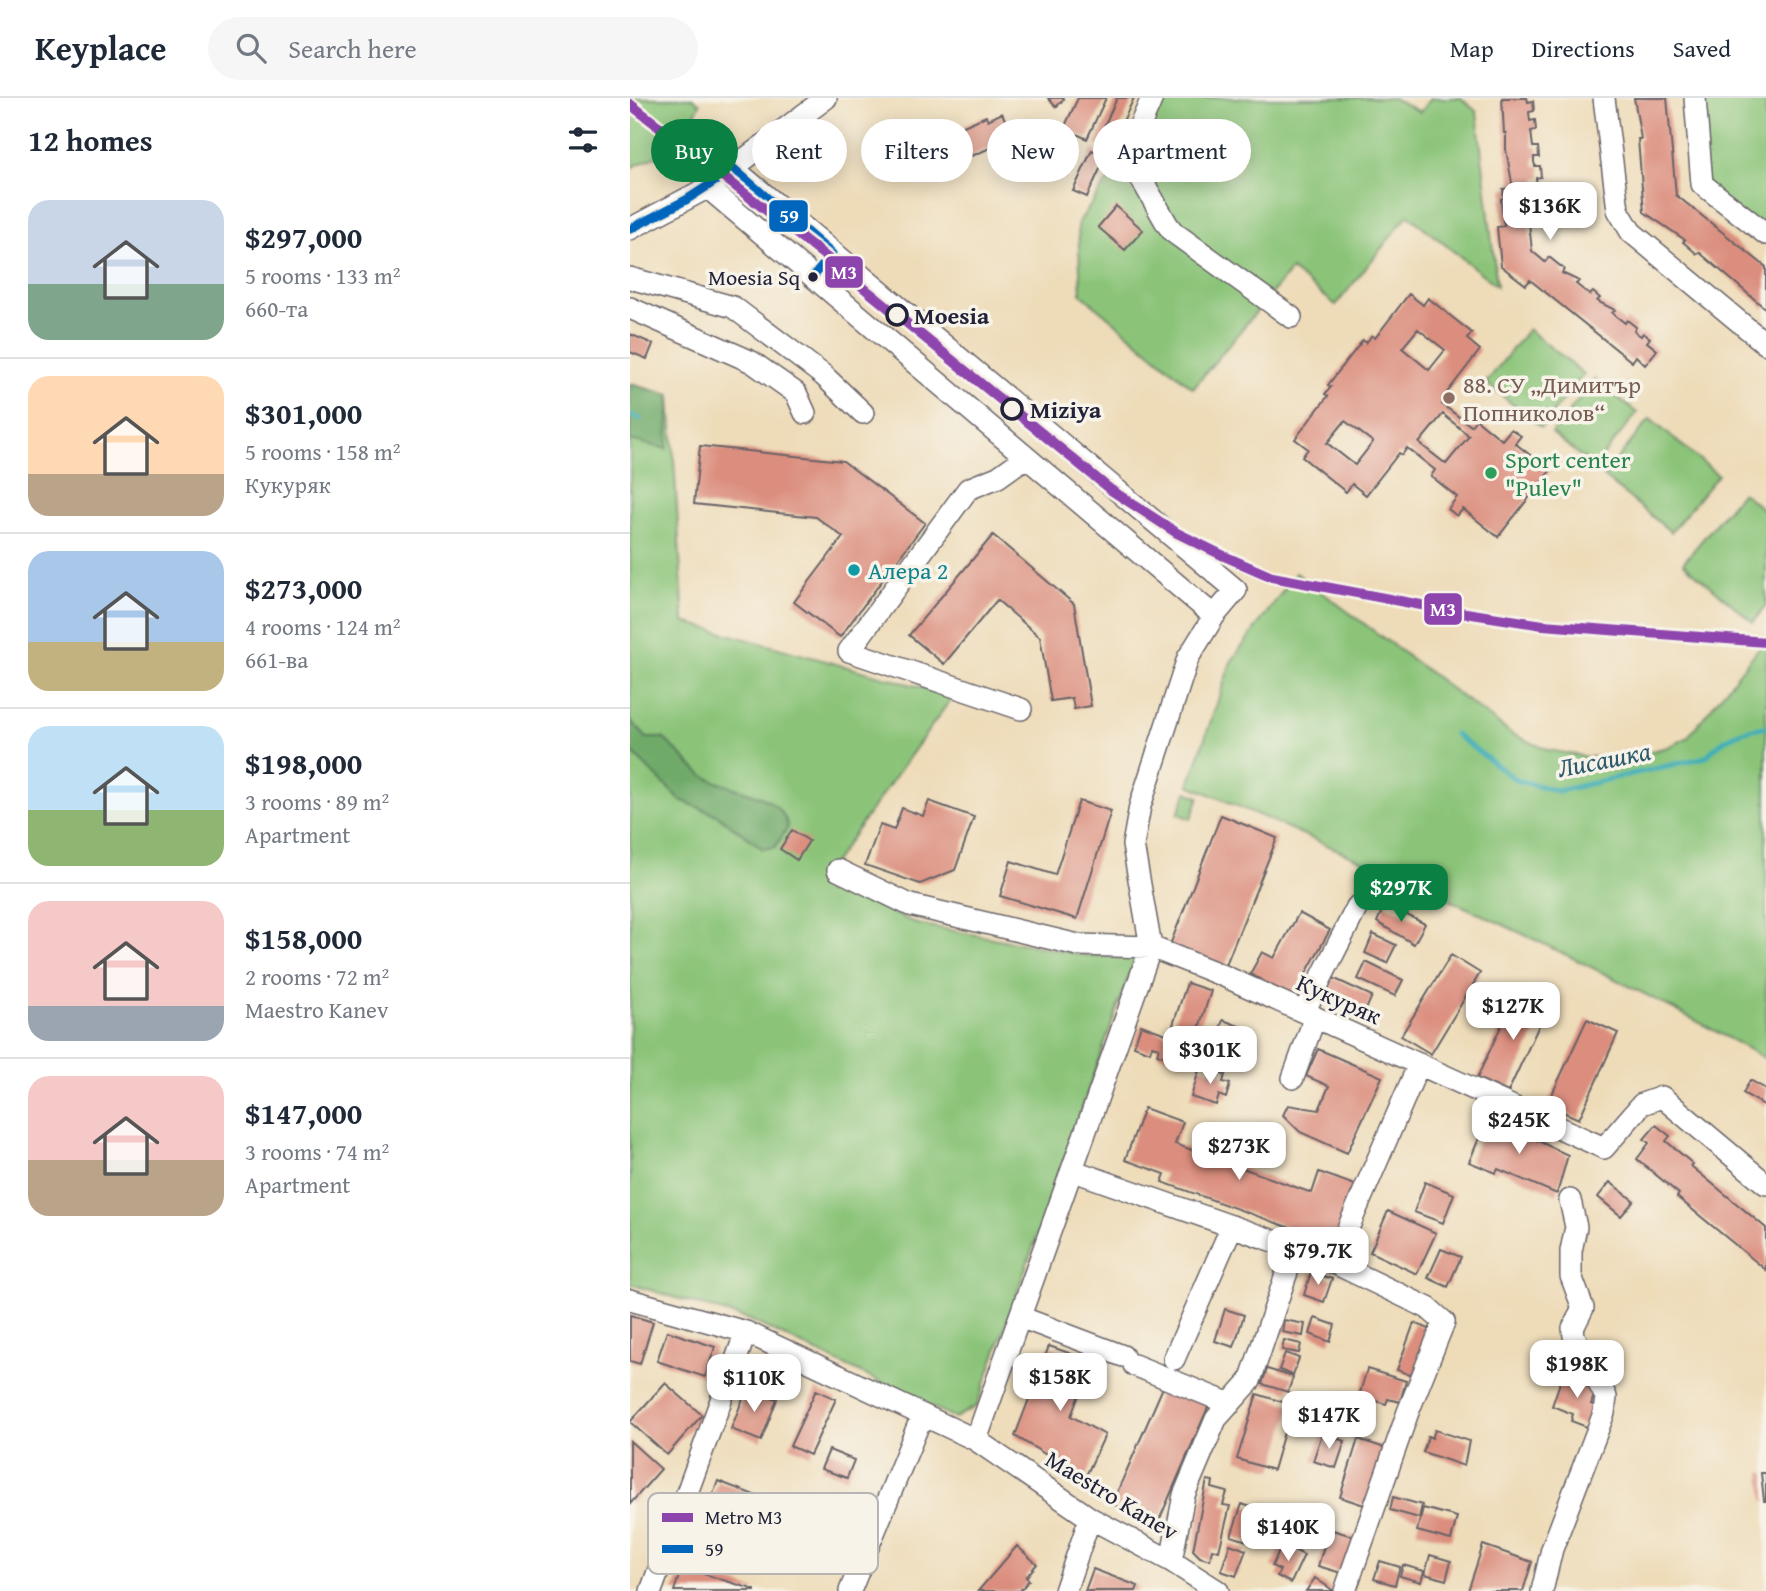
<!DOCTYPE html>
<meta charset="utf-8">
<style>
:root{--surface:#fff;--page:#f6f6f7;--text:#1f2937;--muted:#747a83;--line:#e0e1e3;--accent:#0b8043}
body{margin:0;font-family:"Gentium Book Plus",serif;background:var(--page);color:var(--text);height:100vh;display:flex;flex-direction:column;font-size:26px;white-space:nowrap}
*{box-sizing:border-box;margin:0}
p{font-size:23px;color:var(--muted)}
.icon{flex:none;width:38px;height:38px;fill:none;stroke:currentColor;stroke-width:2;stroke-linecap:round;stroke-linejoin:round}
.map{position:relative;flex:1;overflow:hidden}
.details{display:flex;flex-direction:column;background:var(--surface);width:630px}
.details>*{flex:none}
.top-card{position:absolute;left:21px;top:21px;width:665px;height:63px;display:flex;gap:14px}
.price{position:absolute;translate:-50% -60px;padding:0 16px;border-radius:14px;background:#fff;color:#222;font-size:23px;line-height:46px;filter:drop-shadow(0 2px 4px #0008)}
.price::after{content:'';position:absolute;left:50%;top:42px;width:21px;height:16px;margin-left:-10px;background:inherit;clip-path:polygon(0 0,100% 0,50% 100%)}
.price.selected{background:var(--accent);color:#fff}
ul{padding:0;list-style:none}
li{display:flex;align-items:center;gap:21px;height:175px;padding:0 28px}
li+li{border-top:2px solid var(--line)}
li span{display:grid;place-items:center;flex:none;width:196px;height:140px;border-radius:21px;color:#555}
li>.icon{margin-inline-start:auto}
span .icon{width:84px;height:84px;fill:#fffc;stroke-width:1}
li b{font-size:30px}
h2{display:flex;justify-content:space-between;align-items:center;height:84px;padding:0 28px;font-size:30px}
.chip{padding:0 24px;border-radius:32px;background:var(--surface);box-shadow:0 4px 18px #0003;font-size:24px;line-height:63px}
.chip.selected{background:var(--accent);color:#fff}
header{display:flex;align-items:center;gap:42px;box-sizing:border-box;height:98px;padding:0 35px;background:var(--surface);border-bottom:2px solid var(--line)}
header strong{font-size:33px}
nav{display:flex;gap:38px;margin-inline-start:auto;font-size:24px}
.search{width:490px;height:63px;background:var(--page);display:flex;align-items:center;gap:18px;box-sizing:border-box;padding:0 24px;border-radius:38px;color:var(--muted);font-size:26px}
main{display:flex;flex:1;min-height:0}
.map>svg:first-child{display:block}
.green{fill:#8bc479;stroke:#56735a;stroke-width:2}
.forest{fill:#70aa69;stroke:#496652;stroke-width:2}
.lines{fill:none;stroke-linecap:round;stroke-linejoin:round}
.stream{stroke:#3daeb7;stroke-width:5}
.building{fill:#db8e7e;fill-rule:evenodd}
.minor-casing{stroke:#696367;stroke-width:24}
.minor{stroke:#fff;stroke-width:21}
.bus-1-casing{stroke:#f7f3e8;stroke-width:14}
.bus-1{stroke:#0065bd;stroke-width:9}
.metro-1-casing{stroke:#f7f3e8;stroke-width:16}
.metro-1{stroke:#8e44ad;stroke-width:10}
.bus-dot{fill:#22223b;stroke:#f7f3e8;stroke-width:2.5}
.stop-dot{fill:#f7f3e8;stroke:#22223b;stroke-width:3.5}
.education-dot{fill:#8d6e63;stroke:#f7f3e8;stroke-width:2.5}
.leisure-dot{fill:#2e9e5b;stroke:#f7f3e8;stroke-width:2.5}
.culture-dot{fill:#0f9aa8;stroke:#f7f3e8;stroke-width:2.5}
.labels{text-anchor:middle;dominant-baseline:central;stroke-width:7;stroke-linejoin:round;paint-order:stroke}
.bus-label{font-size:22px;fill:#22223b;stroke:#f7f3e8;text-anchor:end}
.stop-label{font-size:24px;font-weight:bold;fill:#22223b;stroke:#f7f3e8;text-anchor:start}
.education-label{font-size:24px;fill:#785e54;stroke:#f7f3e8;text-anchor:start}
.leisure-label{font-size:24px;fill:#27864d;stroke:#f7f3e8;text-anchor:start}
.culture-label{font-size:24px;fill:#0d838f;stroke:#f7f3e8;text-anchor:start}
.street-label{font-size:24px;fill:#22223b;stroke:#f7f3e8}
.water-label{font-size:26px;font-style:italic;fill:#2d5a6d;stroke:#f7f3e8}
.key{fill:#f7f3e8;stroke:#b7b4b4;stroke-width:2}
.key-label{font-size:19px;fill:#22223b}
.line-badge{stroke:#f7f3e8;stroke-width:2.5}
.badge-label{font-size:19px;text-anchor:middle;font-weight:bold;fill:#fff}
</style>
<header>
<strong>Keyplace</strong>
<div class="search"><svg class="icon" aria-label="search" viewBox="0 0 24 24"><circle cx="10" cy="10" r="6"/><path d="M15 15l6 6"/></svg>Search here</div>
<nav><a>Map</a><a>Directions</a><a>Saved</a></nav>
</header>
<main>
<section class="details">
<h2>12 homes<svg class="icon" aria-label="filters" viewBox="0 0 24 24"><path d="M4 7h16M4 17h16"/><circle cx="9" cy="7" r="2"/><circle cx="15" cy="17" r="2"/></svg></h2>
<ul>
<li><span style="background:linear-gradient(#c9d6e8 60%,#7fa58c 0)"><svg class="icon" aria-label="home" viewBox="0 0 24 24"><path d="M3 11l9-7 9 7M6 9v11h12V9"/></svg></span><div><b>$297,000</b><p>5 rooms · 133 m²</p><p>660-та</p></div></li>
<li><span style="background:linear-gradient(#ffd9b3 70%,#b9a48a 0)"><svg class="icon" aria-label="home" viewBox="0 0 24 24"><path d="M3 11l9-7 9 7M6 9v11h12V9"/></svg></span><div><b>$301,000</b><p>5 rooms · 158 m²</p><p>Кукуряк</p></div></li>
<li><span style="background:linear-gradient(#a9c7e8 65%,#c2b280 0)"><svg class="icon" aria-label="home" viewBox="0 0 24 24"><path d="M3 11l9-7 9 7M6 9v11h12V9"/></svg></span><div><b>$273,000</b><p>4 rooms · 124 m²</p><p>661-ва</p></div></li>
<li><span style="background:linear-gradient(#bfe0f5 60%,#8fb573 0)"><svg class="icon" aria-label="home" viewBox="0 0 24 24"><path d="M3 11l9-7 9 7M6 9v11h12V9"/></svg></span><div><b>$198,000</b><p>3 rooms · 89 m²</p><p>Apartment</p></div></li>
<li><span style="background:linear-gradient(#f6c9c9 75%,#9aa5b1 0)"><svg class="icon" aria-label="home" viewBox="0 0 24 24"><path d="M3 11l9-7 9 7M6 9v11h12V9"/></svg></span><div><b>$158,000</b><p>2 rooms · 72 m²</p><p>Maestro Kanev</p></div></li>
<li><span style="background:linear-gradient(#f6c9c9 60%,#b9a48a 0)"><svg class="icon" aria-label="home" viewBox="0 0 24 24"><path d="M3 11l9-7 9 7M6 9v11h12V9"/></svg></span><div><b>$147,000</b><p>3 rooms · 74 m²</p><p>Apartment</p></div></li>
</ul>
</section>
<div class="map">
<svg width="1136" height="1493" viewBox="0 0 1136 1493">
<rect width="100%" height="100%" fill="#f7f3e8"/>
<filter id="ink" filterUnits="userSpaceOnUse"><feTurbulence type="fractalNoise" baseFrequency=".0143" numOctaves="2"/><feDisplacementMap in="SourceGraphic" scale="14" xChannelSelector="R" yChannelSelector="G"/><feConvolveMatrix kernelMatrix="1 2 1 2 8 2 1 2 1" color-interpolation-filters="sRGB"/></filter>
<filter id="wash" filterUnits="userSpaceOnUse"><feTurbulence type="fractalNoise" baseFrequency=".00686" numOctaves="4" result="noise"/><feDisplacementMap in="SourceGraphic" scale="28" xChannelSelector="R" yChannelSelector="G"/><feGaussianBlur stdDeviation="1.57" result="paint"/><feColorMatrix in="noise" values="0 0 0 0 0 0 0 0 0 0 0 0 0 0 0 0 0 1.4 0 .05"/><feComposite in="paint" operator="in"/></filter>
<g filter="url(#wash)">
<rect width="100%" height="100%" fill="#eedcb9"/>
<path class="green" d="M 0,0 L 63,0 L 70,6 L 49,48 L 0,70 Z
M 522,0 L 763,0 L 790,14 L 801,0 L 831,0 L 847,14 L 867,188 L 778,117 L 706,207 L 661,172 L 563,290 L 451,196 L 448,125 L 499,53 Z
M 1065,0 L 1136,0 L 1136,136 L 1072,86 Z
M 898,231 L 954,276 L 911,329 L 856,285 Z
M 965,281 L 1007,315 L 964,369 L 922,335 Z
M 0,286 L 40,297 L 54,524 L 323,598 L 191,782 L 287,826 L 454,857 L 505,860 L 347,1308 L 325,1320 L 120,1222 L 0,1186 Z
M 1020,321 L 1088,377 L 1041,434 L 973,378 Z
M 1112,394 L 1136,414 L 1136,508 L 1123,524 L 1053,465 Z
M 666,475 L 882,636 L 918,652 L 957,659 L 998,659 L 1038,649 L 1057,640 L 1136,541 L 1136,961 C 951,857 754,771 559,687 L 601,564 Z
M 557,694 L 569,699 L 561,721 L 548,716 Z"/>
<path class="forest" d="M 0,286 L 40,297 L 37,351 L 0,342 Z
M 0,622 L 17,640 L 33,640 C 47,651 59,668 73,677 C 100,695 149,691 158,729 L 145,749 L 133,751 L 87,717 L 50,702 L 0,652 Z"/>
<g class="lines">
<path class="stream" d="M 0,317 L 10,321
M 825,636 L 886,682 L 928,693 L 1076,659 C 1092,640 1111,631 1136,629"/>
</g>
<g id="blocks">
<path class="building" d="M 418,0 L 433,0 L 434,1 L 426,9 Z
M 448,0 L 476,0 L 457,41 L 434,30 Z
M 487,0 L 504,0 L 479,53 L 466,46 Z
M 872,0 L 897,0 L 898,4 L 903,3 L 904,13 L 899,14 L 900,23 L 905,22 L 906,32 L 901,33 L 903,49 L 908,49 L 909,59 L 904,59 L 904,64 L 905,68 L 910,68 L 911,79 L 906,80 L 907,87 L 901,88 L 905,125 L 899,125 L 902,153 L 915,164 L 919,159 L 934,171 L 932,175 L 949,183 L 946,186 L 960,197 L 963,194 L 970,200 L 967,203 L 985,212 L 982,215 L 995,225 L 997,222 L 1006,229 L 1004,233 L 1008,236 L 1011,238 L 1013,235 L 1020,240 L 1017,244 L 1027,252 L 1015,267 L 1006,258 L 1002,264 L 900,182 L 896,187 L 871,168 L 867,129 L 874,128 L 871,101 L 874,100 L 873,91 L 883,90 L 876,52 L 876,35 L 874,35 Z
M 1004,0 L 1037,0 L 1046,97 L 1136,169 L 1136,211 L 1069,154 L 1067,156 L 1053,144 L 1055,142 L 1014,114 L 1008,41 L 1011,41 Z
M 372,15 L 381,35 L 366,42 L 369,46 L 342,58 L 340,54 L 321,62 L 312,43 L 331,34 L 329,30 L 356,18 L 358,22 Z
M 462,52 L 476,58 L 457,99 L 443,93 Z
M 486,108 L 513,132 L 495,152 L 468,129 Z
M 779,196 L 793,207 L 798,200 L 842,235 L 837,241 L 850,252 L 816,296 L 818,298 L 812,306 L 841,328 L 846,321 L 872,342 L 881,331 L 891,338 L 885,345 L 920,373 L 868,439 L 833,411 L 827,418 L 818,411 L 827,399 L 801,378 L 805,372 L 777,350 L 772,357 L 769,355 L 736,397 L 722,386 L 716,394 L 672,359 L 678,351 L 665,341 L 698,298 L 695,296 L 701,289 L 698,287 L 733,242 L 736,245 L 742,237 L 745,240 ZM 788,231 L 815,252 L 799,272 L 772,250 ZM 813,316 L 839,338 L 816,366 L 789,345 ZM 715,323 L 743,344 L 725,367 L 697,345 Z
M 0,236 L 23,246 L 17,261 L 0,254 Z
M 70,348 L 213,363 L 295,425 L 210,539 L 164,504 L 213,439 L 186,419 L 64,406 Z
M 363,437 L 444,506 L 461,608 L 444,611 L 442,600 L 421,603 L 410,539 L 367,502 L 314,566 L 279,537 Z
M 299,703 L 344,719 L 325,772 L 290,786 L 235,767 L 250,727 L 264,732 L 272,710 L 293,718 Z
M 449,703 L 481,713 L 447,821 L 370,798 L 381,763 L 425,777 Z
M 591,717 L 647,740 L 595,869 L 540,847 Z
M 162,732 L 179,743 L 167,762 L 150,751 Z
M 755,806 L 795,826 L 784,846 L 747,824 Z
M 669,815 L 700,832 L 663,899 L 620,876 L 632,854 L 644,860 Z
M 743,836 L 766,847 L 757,865 L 735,855 Z
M 821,857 L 850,875 L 801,956 L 771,938 Z
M 736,864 L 773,882 L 765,898 L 728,881 Z
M 703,880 L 742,898 L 735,914 L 696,896 Z
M 557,885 L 581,893 L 567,936 L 543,927 Z
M 887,894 L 918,908 L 878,994 L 847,980 Z
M 957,921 L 988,935 L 949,1021 L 917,1007 Z
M 593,922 L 612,929 L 606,946 L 587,940 Z
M 511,927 L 559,944 L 552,965 L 527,956 L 529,950 L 522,948 L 520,954 L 504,948 Z
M 688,951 L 752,979 L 717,1055 L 670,1034 L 653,1017 L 658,1007 L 689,1012 L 699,988 L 676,978 Z
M 570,969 L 595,977 L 593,984 L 600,986 L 596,1000 L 589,997 L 586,1007 L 561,999 Z
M 1120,982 L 1136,991 L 1136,1008 L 1113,995 Z
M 514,1010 L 553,1024 L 545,1046 L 682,1095 L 689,1074 L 725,1087 L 705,1146 L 532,1084 L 535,1076 L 495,1062 Z
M 858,1019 L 938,1057 L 927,1096 L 868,1071 L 866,1075 L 839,1064 Z
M 1026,1027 L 1040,1038 L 1036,1043 L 1063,1066 L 1061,1068 L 1136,1130 L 1136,1172 L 1047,1099 L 1049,1096 L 1007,1061 L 1019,1045 L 1014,1041 Z
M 795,1084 L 824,1096 L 813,1125 L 784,1114 Z
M 980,1084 L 1004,1103 L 991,1118 L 968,1099 Z
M 758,1113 L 806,1135 L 787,1176 L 740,1154 Z
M 811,1151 L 831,1159 L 818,1189 L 798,1180 Z
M 681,1174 L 702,1181 L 694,1204 L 674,1197 Z
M 595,1211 L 614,1217 L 604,1249 L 585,1243 Z
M 0,1217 L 23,1224 L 10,1266 L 0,1263 Z
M 685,1220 L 705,1227 L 700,1244 L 680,1236 Z
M 654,1222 L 675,1226 L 673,1238 L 652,1234 Z
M 784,1225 L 802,1232 L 785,1279 L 767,1272 Z
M 37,1233 L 85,1249 L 75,1279 L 27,1263 Z
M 654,1242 L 671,1246 L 669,1255 L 652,1252 Z
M 419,1248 L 462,1263 L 441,1318 L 475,1337 L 455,1380 L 385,1338 Z
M 655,1255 L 669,1260 L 663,1277 L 649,1272 Z
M 637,1271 L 663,1279 L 658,1294 L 632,1286 Z
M 737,1271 L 776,1283 L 770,1304 L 758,1301 L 756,1306 L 729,1298 Z
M 934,1273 L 960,1282 L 958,1289 L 966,1292 L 961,1306 L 970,1309 L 962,1331 L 941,1323 L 943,1316 L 922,1308 Z
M 35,1285 L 72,1317 L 37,1357 L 0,1324 Z
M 534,1287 L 579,1307 L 528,1425 L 482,1406 Z
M 117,1290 L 147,1301 L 131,1343 L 101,1331 Z
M 186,1292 L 206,1301 L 180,1357 L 160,1348 Z
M 627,1296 L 662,1307 L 643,1372 L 607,1361 Z
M 805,1332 L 839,1343 L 834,1368 L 793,1354 L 798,1338 L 802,1340 Z
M 692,1336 L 715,1343 L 706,1370 L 683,1363 Z
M 728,1341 L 758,1351 L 740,1409 L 710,1399 Z
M 0,1343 L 31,1371 L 0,1406 Z
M 199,1352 L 224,1362 L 217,1380 L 191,1371 Z
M 1131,1375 L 1136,1375 L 1136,1403 L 1134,1403 Z
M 577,1382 L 583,1383 L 582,1390 L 597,1394 L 593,1407 L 600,1408 L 589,1453 L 582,1451 L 580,1462 L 570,1459 L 563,1452 Z
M 88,1383 L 127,1398 L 108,1447 L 69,1432 Z
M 763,1399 L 792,1407 L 789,1420 L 760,1412 Z
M 612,1406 L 635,1414 L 624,1445 L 601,1438 Z
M 793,1410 L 827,1419 L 821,1442 L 787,1433 Z
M 699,1431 L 729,1440 L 718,1477 L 688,1468 Z
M 600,1446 L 616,1452 L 606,1478 L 591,1473 Z
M 652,1446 L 674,1457 L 661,1485 L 647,1478 L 650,1472 L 642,1468 Z
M 853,1447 L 902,1464 L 893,1493 L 838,1493 Z
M 387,1448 L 407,1466 L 396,1479 L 399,1482 L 390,1493 L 348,1493 Z
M 800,1457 L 821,1463 L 816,1482 L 795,1476 Z
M 750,1463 L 770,1469 L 765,1487 L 744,1481 Z
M 773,1467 L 794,1473 L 791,1484 L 770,1478 Z
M 52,1469 L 125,1492 L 125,1493 L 44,1493 Z
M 463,1471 L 508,1488 L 506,1493 L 455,1493 Z
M 685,1480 L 704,1493 L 676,1493 Z"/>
</g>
</g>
<g filter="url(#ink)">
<use href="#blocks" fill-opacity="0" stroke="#696367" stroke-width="2"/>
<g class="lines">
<defs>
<path id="minor" d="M 522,0 L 499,53 L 501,63 L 537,126 L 543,134 L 661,219
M 974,0 L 988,112 L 1001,134 L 1136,246
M 1065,0 L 1072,86 L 1136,136
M 104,71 L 606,492 L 584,518 L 558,560 L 510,708 L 503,747 L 521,849 L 346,1342
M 77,89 L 584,518
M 0,131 L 75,91 L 196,0
M 0,180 L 103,209 L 193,277 L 233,315
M 0,210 L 122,264 L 166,295 L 175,315
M 391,611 L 219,553 L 338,391 L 368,379 L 396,359
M 208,772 L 280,807 L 448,847 L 521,849 L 594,878 L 974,1050 L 1012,1006 L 1032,999 L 1136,1086
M 674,914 L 727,809
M 663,980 L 685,919
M 444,1073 L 698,1162 L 798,1210 L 814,1224 L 778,1314 L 715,1493
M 698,1162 L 716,1135 L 789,966
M 0,1202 L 116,1234 L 346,1342 L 460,1420 L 541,1463 L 588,1493
M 390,1219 L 493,1258
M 544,1261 L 602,1128
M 504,1267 L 600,1306
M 541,1463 L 554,1397 L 586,1321 L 620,1283 L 659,1168 L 670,1153
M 21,1493 L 116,1234
M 220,1493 L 292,1318
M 435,1493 L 460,1420
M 912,1493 L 922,1451 L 974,1315 L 976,1299 L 944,1238 L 943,1230 L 953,1210 L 941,1178 L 941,1153 L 946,1129 L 940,1102"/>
</defs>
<use href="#minor" class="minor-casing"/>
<use href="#minor" class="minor"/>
<defs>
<path id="bus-1" d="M 0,131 L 56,102 L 104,71 L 202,156 L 183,179"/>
</defs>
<use href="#bus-1" class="bus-1-casing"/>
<use href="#bus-1" class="bus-1"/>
<defs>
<path id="metro-1" d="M 0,6 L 190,154 L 481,392 L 547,435 L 594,458 L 642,479 L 823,513 L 913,527 L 1136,544"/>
</defs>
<use href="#metro-1" class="metro-1-casing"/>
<use href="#metro-1" class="metro-1"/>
</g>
</g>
<circle class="bus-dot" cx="183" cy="179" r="6"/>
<g class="stop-dot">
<circle cx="267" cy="217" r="10"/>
<circle cx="382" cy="311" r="10"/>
</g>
<circle class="education-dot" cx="819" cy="300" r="7"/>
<circle class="leisure-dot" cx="861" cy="375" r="7"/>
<circle class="culture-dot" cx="224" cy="472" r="7"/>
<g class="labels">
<g class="bus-label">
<text x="170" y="179">Moesia Sq</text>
</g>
<g class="stop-label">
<text x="284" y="217">Moesia</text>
<text x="400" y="311">Miziya</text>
</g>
<g class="education-label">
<text x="833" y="286">88. СУ „Димитър<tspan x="833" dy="28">Попниколов“</tspan></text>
</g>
<g class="leisure-label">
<text x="875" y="361">Sport center<tspan x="875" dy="28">"Pulev"</tspan></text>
</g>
<g class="culture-label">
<text x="238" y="472">Алера 2</text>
</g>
<g class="street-label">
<text transform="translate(709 901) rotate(24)">Кукуряк</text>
<text transform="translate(482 1397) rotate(31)">Maestro Kanev</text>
</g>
<g class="water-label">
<text transform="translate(974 661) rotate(-11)">Лисашка</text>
</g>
</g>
<rect x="18" y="1395" width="230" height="81" rx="10" class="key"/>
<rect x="32" y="1415" width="31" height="9" fill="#8e44ad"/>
<rect x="32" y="1447" width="31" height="8" fill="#0065bd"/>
<g class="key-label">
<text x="75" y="1426">Metro M3</text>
<text x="75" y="1458">59</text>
</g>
<g class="line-badge">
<rect x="138" y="101" width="41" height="34" rx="7" fill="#0065bd"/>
<rect x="194" y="157" width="40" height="34" rx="7" fill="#8e44ad"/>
<rect x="793" y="494" width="40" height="34" rx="7" fill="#8e44ad"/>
</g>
<g class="badge-label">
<text x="159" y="125">59</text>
<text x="214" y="181">M3</text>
<text x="813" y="518">M3</text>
</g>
</svg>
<b class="price" style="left:920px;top:144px">$136K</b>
<b class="price selected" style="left:771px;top:826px">$297K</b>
<b class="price" style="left:883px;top:944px">$127K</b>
<b class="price" style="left:580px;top:988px">$301K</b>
<b class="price" style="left:889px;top:1058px">$245K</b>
<b class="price" style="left:609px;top:1084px">$273K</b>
<b class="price" style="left:688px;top:1189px">$79.7K</b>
<b class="price" style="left:947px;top:1302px">$198K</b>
<b class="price" style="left:430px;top:1315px">$158K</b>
<b class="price" style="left:124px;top:1316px">$110K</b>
<b class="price" style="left:699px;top:1353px">$147K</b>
<b class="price" style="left:658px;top:1465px">$140K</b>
<div class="top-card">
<a class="chip selected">Buy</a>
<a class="chip">Rent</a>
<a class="chip">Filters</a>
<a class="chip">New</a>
<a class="chip">Apartment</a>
</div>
</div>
</main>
